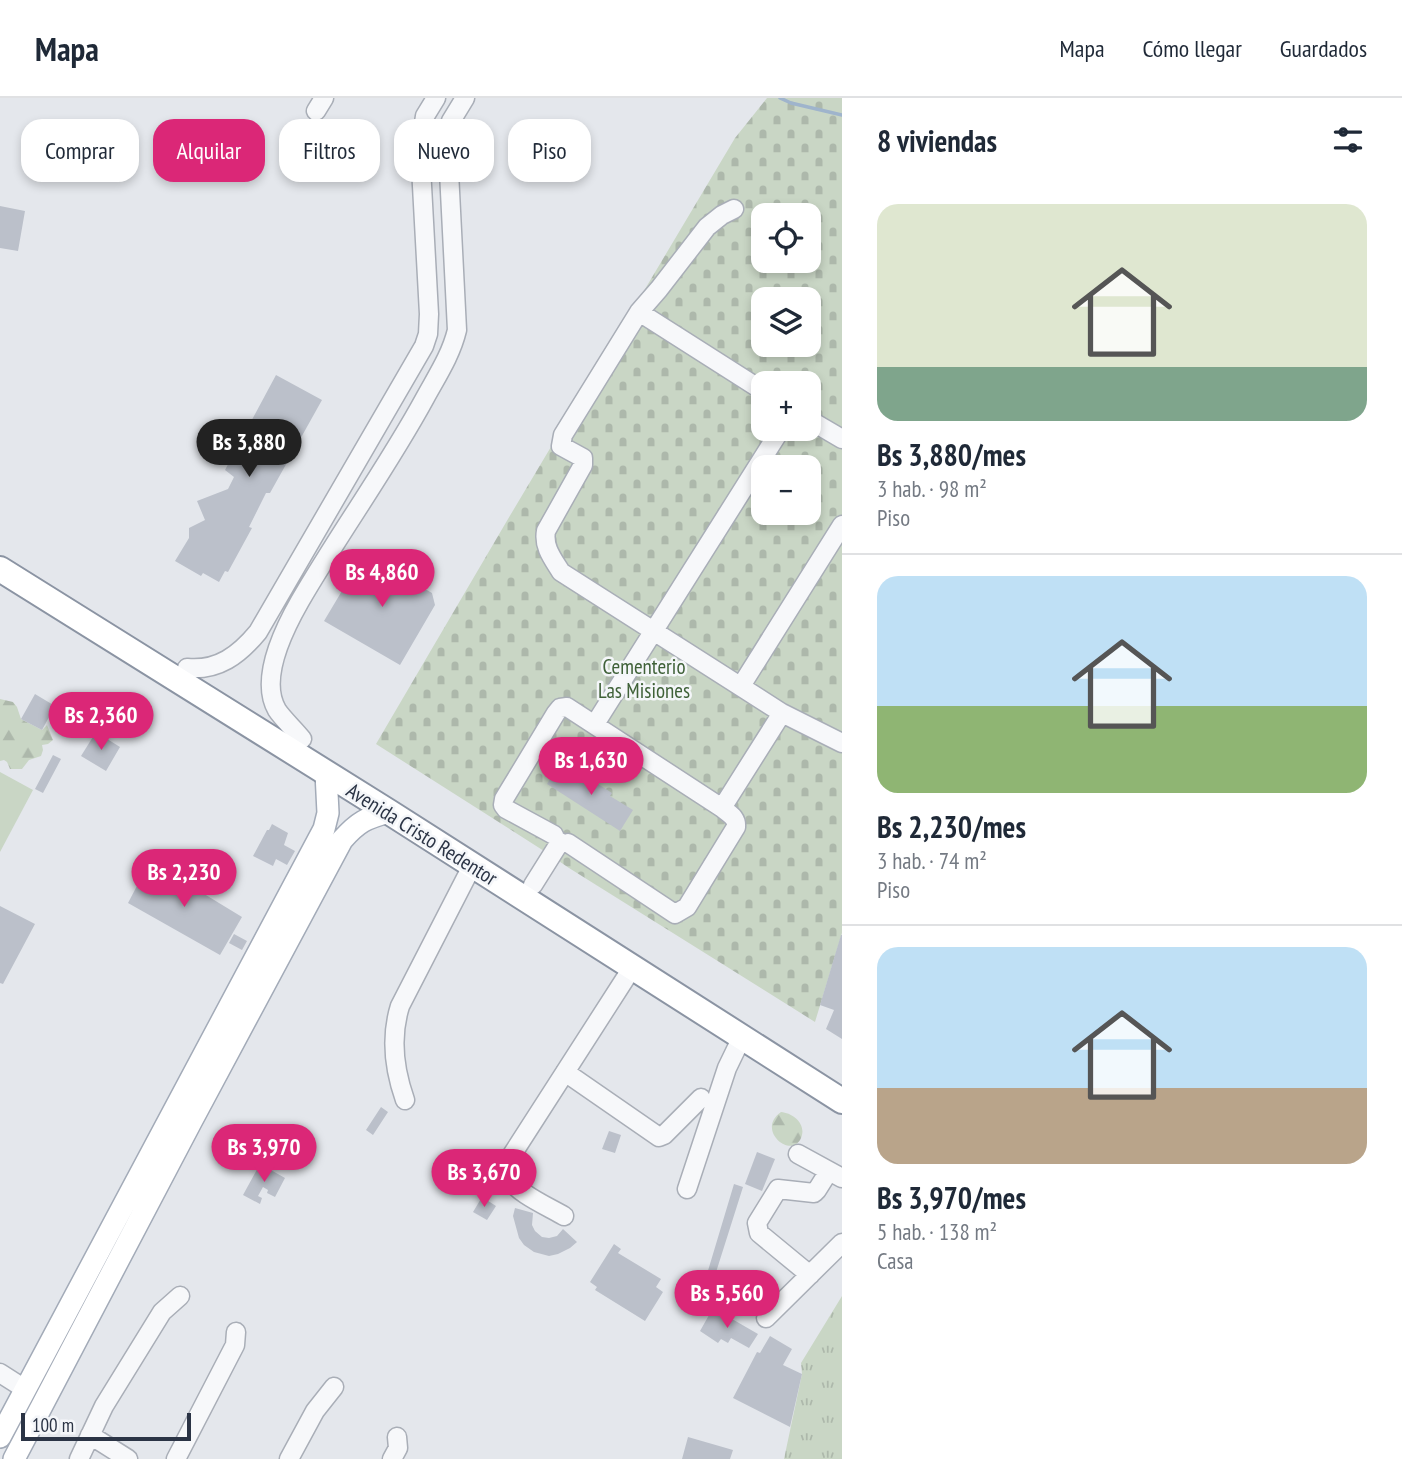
<!DOCTYPE html>
<html lang="es">
<meta charset="utf-8">
<style>
:root{--surface:#fff;--page:#f2f2f3;--text:#1f2937;--muted:#747a83;--line:#e0e1e3;--accent:#db2777}
body{margin:0;font-family:"PT Sans Narrow",sans-serif;background:var(--page);color:var(--text);height:100vh;display:flex;flex-direction:column;font-size:26px;white-space:nowrap}
*{box-sizing:border-box;margin:0}
p{font-size:23px;color:var(--muted)}
.icon{flex:none;width:38px;height:38px;fill:none;stroke:currentColor;stroke-width:2;stroke-linecap:round;stroke-linejoin:round}
.map{position:relative;flex:1;overflow:hidden}
.drawer{display:flex;flex-direction:column;background:var(--surface);width:560px}
.drawer>*{flex:none}
.top-card{position:absolute;left:21px;top:21px;width:665px;height:63px;display:flex;gap:14px}
.controls{position:absolute;left:751px;top:105px;display:grid;gap:14px}
.controls a{display:grid;place-items:center;width:70px;height:70px;border-radius:14px;background:var(--surface);box-shadow:0 4px 10px #0003;font-size:35px}
.scale{position:absolute;left:21px;bottom:18px;width:170px;box-sizing:border-box;padding-left:7px;border:4px solid #2b3445;border-top:0;font-size:19px;line-height:24px;white-space:nowrap;color:#2b3445;-webkit-text-stroke:5px #f4f6f9;paint-order:stroke}
.price{position:absolute;translate:-50% -60px;padding:0 16px;border-radius:24px;background:var(--accent);color:#fff;font-size:23px;line-height:46px;filter:drop-shadow(0 2px 4px #0008)}
.price::after{content:'';position:absolute;left:50%;top:42px;width:21px;height:16px;margin-left:-10px;background:inherit;clip-path:polygon(0 0,100% 0,50% 100%)}
.price.selected{background:#222;color:#fff}
ul{padding:0;list-style:none}
li{display:grid;align-content:center;gap:14px;height:371px;padding:0 35px}
li+li{border-top:2px solid var(--line)}
li span{display:grid;place-items:center;height:217px;border-radius:21px;color:#555}
li>.icon{margin-inline-start:auto}
span .icon{width:126px;height:126px;fill:#fffc;stroke-width:1}
li b{font-size:30px}
h2{display:flex;justify-content:space-between;align-items:center;height:84px;padding:0 35px;font-size:30px}
.pill{padding:0 24px;border-radius:21px;background:var(--surface);box-shadow:0 4px 10px #0003;font-size:24px;line-height:63px}
.pill.selected{background:var(--accent);color:#fff}
header{display:flex;align-items:center;gap:42px;box-sizing:border-box;height:98px;padding:0 35px;background:var(--surface);border-bottom:2px solid var(--line)}
header strong{font-size:33px}
nav{display:flex;gap:38px;margin-inline-start:auto;font-size:24px}
main{display:flex;flex:1;min-height:0}
.map>svg:first-child{display:block}
.grass{fill:url(#grass-tufts)}
.forest{fill:url(#forest-firs)}
.cemetery{fill:url(#cemetery-stones);fill-rule:evenodd}
.green{fill:#c9d6c5}
.lines{fill:none;stroke-linecap:round;stroke-linejoin:round}
.stream{stroke:#9fb4cc;stroke-width:3.5}
.building{fill:#bbc0ca}
.minor-casing{stroke:#a9aeb7;stroke-width:21}
.major-casing{stroke:#a3abb8;stroke-width:24}
.highway-casing{stroke:#8b94a3;stroke-width:28}
.minor{stroke:#f7f8fa;stroke-width:18}
.major{stroke:#fff;stroke-width:21}
.highway{stroke:#fff;stroke-width:24}
.labels{text-anchor:middle;dominant-baseline:central;stroke-width:5;stroke-linejoin:round;paint-order:stroke}
.park-label{font-size:21px;fill:#3f6138;stroke:#f4f6f9}
.street-label{font-size:21px;fill:#2b3445;stroke:#f4f6f9}
</style>
<header>
<strong>Mapa</strong>
<nav><a>Mapa</a><a>Cómo llegar</a><a>Guardados</a></nav>
</header>
<main>
<div class="map">
<svg width="842" height="1361" viewBox="0 0 842 1361">
<defs>
<pattern id="grass-tufts" width="24" height="20" patternUnits="userSpaceOnUse" patternTransform="scale(1.75)"><rect width="24" height="20" fill="#c9d6c5"/><path d="M3 7l-1-3M5 7V3M7 7l1-3M15 17l-1-3M17 17v-4M19 17l1-3" fill="none" stroke="#adb8ab"/></pattern>
<pattern id="forest-firs" width="22" height="20" patternUnits="userSpaceOnUse" patternTransform="scale(1.75)"><rect width="22" height="20" fill="#c9d6c5"/><path d="M5 1l3.5 6h-7zM16 11l3.5 6h-7z" fill="#adb8ab"/></pattern>
<pattern id="cemetery-stones" width="16" height="16" patternUnits="userSpaceOnUse" patternTransform="scale(1.75)"><rect width="16" height="16" fill="#c9d6c5"/><path d="M2 7V4a2 2 0 0 1 4 0v3zM10 15v-3a2 2 0 0 1 4 0v3z" fill="#adb8ab"/></pattern>
</defs>
<rect width="100%" height="100%" fill="#e4e7ec"/>
<path class="grass" d="M 842,1198 L 842,1361 L 784,1361 L 802,1276 L 801,1265 Z"/>
<path class="forest" d="M 0,601 L 13,604 L 17,609 L 21,621 L 42,632 L 47,627 L 53,642 L 48,646 L 42,647 L 43,652 L 41,658 L 29,662 L 22,671 L 10,671 L 7,664 L 4,662 L 0,663 Z
M 781,1014 C 793,1015 807,1026 801,1040 C 792,1062 755,1032 781,1014 Z"/>
<path class="cemetery" d="M 767,0 L 842,0 L 842,835 L 815,924 L 569,770 L 544,753 L 376,646 L 508,421 L 735,40 ZM 763,117 L 808,117 L 808,163 L 763,163 ZM 763,201 L 808,201 L 808,247 L 763,247 ZM 763,285 L 808,285 L 808,331 L 763,331 ZM 763,369 L 808,369 L 808,415 L 763,415 Z"/>
<path class="green" d="M 0,674 L 33,692 L 0,754 Z"/>
<g class="lines">
<path class="stream" d="M 780,0 L 791,5 L 842,17"/>
</g>
<path class="building" d="M 0,108 L 25,113 L 18,153 L 0,150 Z
M 276,277 L 322,302 L 270,395 L 266,395 L 249,429 L 252,430 L 228,474 L 225,473 L 219,484 L 203,475 L 201,478 L 175,463 L 189,440 L 189,430 L 205,422 L 197,403 L 228,391 L 234,379 L 225,372 Z
M 364,456 L 432,495 L 435,507 L 400,567 L 324,523 Z
M 35,596 L 55,608 L 42,632 L 21,621 Z
M 96,634 L 120,649 L 106,673 L 81,658 Z
M 53,657 L 61,661 L 43,695 L 35,691 Z
M 559,667 L 582,681 L 584,677 L 612,695 L 610,698 L 633,712 L 620,733 L 547,686 Z
M 272,726 L 288,735 L 284,747 L 295,753 L 287,767 L 276,761 L 273,768 L 253,758 L 267,732 L 269,732 Z
M 150,763 L 242,819 L 220,857 L 128,805 Z
M 0,808 L 35,826 L 3,886 L 0,885 Z
M 234,836 L 247,843 L 242,852 L 229,845 Z
M 841,837 L 842,837 L 842,941 L 826,931 L 834,912 L 820,907 Z
M 381,1009 L 388,1014 L 373,1037 L 366,1032 Z
M 609,1033 L 621,1037 L 615,1055 L 602,1051 Z
M 757,1054 L 775,1061 L 762,1093 L 745,1086 Z
M 260,1066 L 285,1080 L 275,1099 L 267,1095 L 268,1092 L 263,1089 L 258,1098 L 262,1100 L 260,1106 L 243,1097 Z
M 734,1086 L 743,1089 L 705,1209 L 698,1206 Z
M 482,1099 L 496,1108 L 487,1122 L 473,1114 Z
M 515,1110 L 533,1115 L 532,1127 L 535,1133 L 542,1139 L 549,1140 L 557,1138 L 563,1131 L 577,1144 L 570,1150 L 558,1156 L 549,1158 L 534,1154 L 524,1147 L 519,1140 L 513,1118 Z
M 614,1146 L 621,1151 L 618,1155 L 661,1181 L 656,1189 L 663,1194 L 645,1223 L 595,1192 L 597,1189 L 590,1184 Z
M 713,1210 L 758,1236 L 749,1250 L 731,1240 L 728,1245 L 721,1241 L 718,1245 L 700,1233 Z
M 770,1238 L 792,1251 L 783,1267 L 802,1276 L 790,1329 L 733,1300 L 757,1254 L 760,1255 Z
M 688,1339 L 733,1352 L 730,1361 L 682,1361 Z"/>
<g class="lines">
<defs>
<path id="minor" d="M 316,13 L 324,0
M 734,111 L 722,117 L 707,129 L 659,191 L 639,214 L 563,337 L 561,348 L 583,360 L 583,367 L 546,433 C 543,449 553,461 561,474 L 782,615 L 842,645
M 639,214 L 763,293
M 808,321 L 842,341
M 187,570 C 218,573 239,557 258,534 L 424,248 L 428,236 L 429,216 L 420,51 L 425,18 L 436,0
M 741,588 L 842,427
M 595,626 L 781,331
M 302,641 C 295,632 283,621 277,612 C 259,581 284,531 300,503 C 340,434 387,370 425,300 C 437,278 451,257 457,232 L 448,54 L 451,23 L 465,0
M 722,710 L 782,615
M 554,737 L 506,711 L 503,707 L 504,701 L 556,615 L 560,610 L 567,609 L 722,710 C 729,716 737,719 736,729 L 687,809 L 675,816 L 568,745
M 533,787 L 560,744
M 565,974 L 659,1039 L 664,1037 L 701,1000
M 405,1002 C 394,971 390,940 400,908 L 472,768
M 798,1056 L 842,1080
M 687,1091 L 727,970 L 742,939
M 564,1118 C 549,1109 516,1095 509,1080 C 507,1074 507,1069 508,1063 L 632,870
M 810,1177 L 759,1135 L 757,1125 L 778,1091 L 814,1095 L 817,1092 L 829,1073
M 766,1220 L 842,1145
M 0,1275 L 25,1291
M 90,1337 L 128,1361
M 79,1361 L 104,1308 L 162,1214 L 180,1198
M 176,1361 L 235,1247 L 236,1234
M 289,1361 L 315,1313 L 334,1289
M 392,1361 L 398,1350 L 397,1339"/>
<path id="major" d="M 0,1339 L 324,731 L 328,715 L 326,675
M 14,1361 L 191,1024 L 342,742 C 358,724 366,720 389,714"/>
<path id="highway" d="M 0,471 L 389,714 L 842,1003"/>
</defs>
<use href="#minor" class="minor-casing"/>
<use href="#major" class="major-casing"/>
<use href="#highway" class="highway-casing"/>
<use href="#minor" class="minor"/>
<use href="#major" class="major"/>
<use href="#highway" class="highway"/>
</g>
<g class="labels">
<g class="park-label">
<text x="644" y="568">Cementerio<tspan x="644" dy="24">Las Misiones</tspan></text>
</g>
<g class="street-label">
<text transform="translate(422 736) rotate(32)">Avenida Cristo Redentor</text>
</g>
</g>
</svg>
<div class="controls">
<a><svg class="icon" aria-label="locate" viewBox="0 0 24 24"><circle cx="12" cy="12" r="6"/><path d="M12 2v4M12 18v4M2 12h4M18 12h4"/></svg></a>
<a><svg class="icon" aria-label="layers" viewBox="0 0 24 24"><path d="M12 4l9 5-9 5-9-5zM3 14l9 5 9-5"/></svg></a>
<a>+</a>
<a>−</a>
</div>
<div class="scale">100 m</div>
<b class="price selected" style="left:249px;top:381px">Bs 3,880</b>
<b class="price" style="left:382px;top:511px">Bs 4,860</b>
<b class="price" style="left:101px;top:654px">Bs 2,360</b>
<b class="price" style="left:591px;top:699px">Bs 1,630</b>
<b class="price" style="left:184px;top:811px">Bs 2,230</b>
<b class="price" style="left:264px;top:1086px">Bs 3,970</b>
<b class="price" style="left:484px;top:1111px">Bs 3,670</b>
<b class="price" style="left:727px;top:1232px">Bs 5,560</b>
<div class="top-card">
<a class="pill">Comprar</a>
<a class="pill selected">Alquilar</a>
<a class="pill">Filtros</a>
<a class="pill">Nuevo</a>
<a class="pill">Piso</a>
</div>
</div>
<section class="drawer">
<h2>8 viviendas<svg class="icon" aria-label="filters" viewBox="0 0 24 24"><path d="M4 7h16M4 17h16"/><circle cx="9" cy="7" r="2"/><circle cx="15" cy="17" r="2"/></svg></h2>
<ul>
<li><span style="background:linear-gradient(#dfe7d0 75%,#7fa58c 0)"><svg class="icon" aria-label="home" viewBox="0 0 24 24"><path d="M3 11l9-7 9 7M6 9v11h12V9"/></svg></span><div><b>Bs 3,880/mes</b><p>3 hab. · 98 m²</p><p>Piso</p></div></li>
<li><span style="background:linear-gradient(#bfe0f5 60%,#8fb573 0)"><svg class="icon" aria-label="home" viewBox="0 0 24 24"><path d="M3 11l9-7 9 7M6 9v11h12V9"/></svg></span><div><b>Bs 2,230/mes</b><p>3 hab. · 74 m²</p><p>Piso</p></div></li>
<li><span style="background:linear-gradient(#bfe0f5 65%,#b9a48a 0)"><svg class="icon" aria-label="home" viewBox="0 0 24 24"><path d="M3 11l9-7 9 7M6 9v11h12V9"/></svg></span><div><b>Bs 3,970/mes</b><p>5 hab. · 138 m²</p><p>Casa</p></div></li>
</ul>
</section>
</main>
